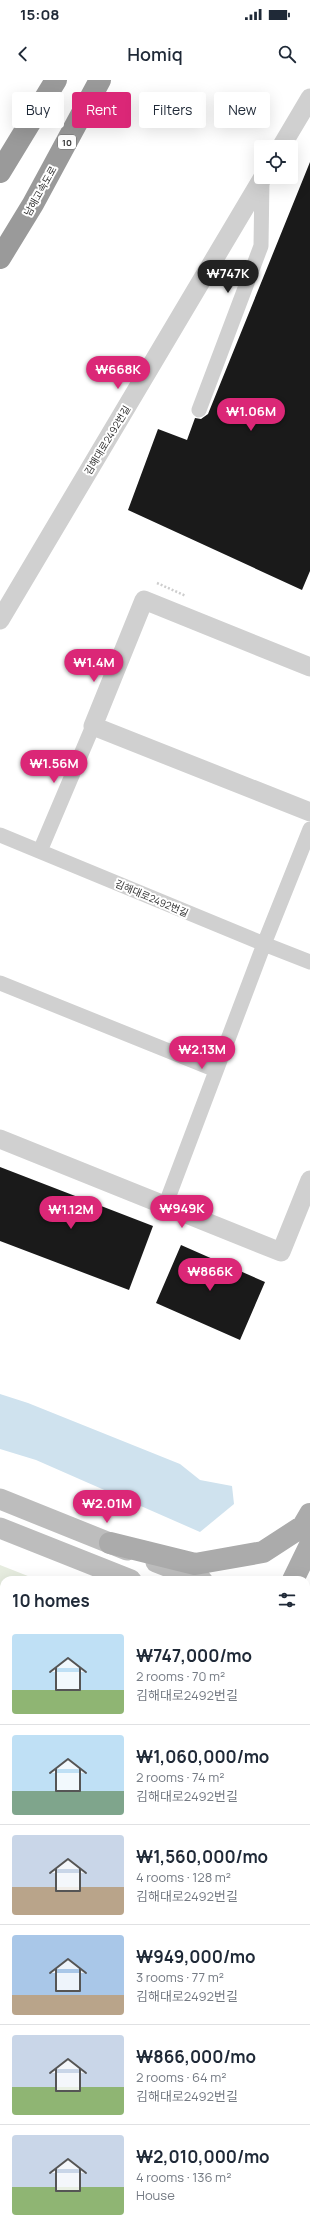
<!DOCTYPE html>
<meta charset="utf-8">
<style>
:root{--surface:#fff;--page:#f6f6f7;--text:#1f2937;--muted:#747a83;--line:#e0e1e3;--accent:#db2777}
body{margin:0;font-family:Manrope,"Noto Sans KR",sans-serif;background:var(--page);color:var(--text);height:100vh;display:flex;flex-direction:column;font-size:15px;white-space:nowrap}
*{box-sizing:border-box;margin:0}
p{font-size:13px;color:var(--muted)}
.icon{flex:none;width:22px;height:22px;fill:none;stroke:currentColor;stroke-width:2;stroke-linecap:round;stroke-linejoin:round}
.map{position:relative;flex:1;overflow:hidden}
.details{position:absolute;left:0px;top:1496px;width:310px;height:656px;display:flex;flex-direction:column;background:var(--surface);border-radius:12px 12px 0 0;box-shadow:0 4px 16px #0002}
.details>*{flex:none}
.guide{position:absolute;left:12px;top:12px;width:286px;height:36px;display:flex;gap:8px}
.controls{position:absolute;left:254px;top:60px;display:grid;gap:8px}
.controls a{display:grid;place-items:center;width:44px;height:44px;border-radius:4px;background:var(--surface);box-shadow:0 4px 16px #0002;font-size:20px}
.price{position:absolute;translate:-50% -34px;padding:0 9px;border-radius:14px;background:var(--accent);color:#fff;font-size:13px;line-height:26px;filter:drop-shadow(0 1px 2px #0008)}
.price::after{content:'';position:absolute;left:50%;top:24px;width:12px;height:9px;margin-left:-6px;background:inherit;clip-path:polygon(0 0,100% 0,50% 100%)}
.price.on{background:#222;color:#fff}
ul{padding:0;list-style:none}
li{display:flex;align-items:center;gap:12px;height:100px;padding:0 12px}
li+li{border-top:1px solid var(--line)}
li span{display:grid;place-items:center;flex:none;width:112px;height:80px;border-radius:4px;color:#555}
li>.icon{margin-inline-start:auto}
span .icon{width:48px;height:48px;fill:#fffc;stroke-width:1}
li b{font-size:17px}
h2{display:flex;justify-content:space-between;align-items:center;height:48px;padding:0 12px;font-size:17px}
.pill{padding:0 14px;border-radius:4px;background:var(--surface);box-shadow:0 4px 16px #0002;font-size:14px;line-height:36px}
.pill.on{background:var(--accent);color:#fff}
.status{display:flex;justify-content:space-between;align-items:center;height:28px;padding:0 20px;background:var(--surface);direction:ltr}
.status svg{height:11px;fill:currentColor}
header{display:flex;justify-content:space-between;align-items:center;height:52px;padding:0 12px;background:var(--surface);font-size:18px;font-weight:600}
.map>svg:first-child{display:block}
.green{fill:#e6ecdf}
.water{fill:#cfe2ee}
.building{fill:#1a1a1a}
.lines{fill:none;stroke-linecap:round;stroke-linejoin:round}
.path{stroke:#cdcdcd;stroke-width:2.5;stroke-dasharray:2 2;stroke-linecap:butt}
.minor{stroke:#d0d0d0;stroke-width:15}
.tertiary{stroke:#d0d0d0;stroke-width:19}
.secondary{stroke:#bdbdbd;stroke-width:21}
.primary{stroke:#ababab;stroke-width:22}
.motorway{stroke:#9a9a9a;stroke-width:22}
.tram{stroke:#888;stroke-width:1}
.labels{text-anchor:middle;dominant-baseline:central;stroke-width:4;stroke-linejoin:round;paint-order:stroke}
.shield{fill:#fff;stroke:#707070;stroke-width:1}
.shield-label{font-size:9px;font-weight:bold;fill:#333}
.street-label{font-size:10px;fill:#333;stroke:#fff}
</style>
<div class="status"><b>15:08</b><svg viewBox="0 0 49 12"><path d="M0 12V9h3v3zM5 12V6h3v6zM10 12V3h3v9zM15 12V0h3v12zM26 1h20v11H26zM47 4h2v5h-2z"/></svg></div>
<header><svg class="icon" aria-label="back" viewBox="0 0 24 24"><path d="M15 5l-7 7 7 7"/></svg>Homiq<svg class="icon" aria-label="search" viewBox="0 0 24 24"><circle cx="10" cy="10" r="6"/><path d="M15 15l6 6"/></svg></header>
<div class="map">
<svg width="310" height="2152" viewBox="0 0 310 2152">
<rect width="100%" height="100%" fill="#fff"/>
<path class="green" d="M 0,1485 L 38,1500 L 4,1500 L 3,2138 L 0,2136 Z"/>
<path class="water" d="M 0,1314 L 28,1323 L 180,1384 L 200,1400 L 232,1406 L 234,1424 L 200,1452 L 36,1380 L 0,1369 Z"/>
<path class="building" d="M 310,82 L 310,491 L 302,510 L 128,430 L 158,349 L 187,360 L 195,338 L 201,339 L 208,334 Z
M 0,1087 L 153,1146 L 129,1210 L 0,1161 Z
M 181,1165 L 265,1202 L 240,1260 L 156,1223 Z"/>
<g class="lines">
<path class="path" d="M 157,503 L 186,516"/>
<path class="minor" d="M 199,330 L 261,166 L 262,100
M 310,749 L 264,864 L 310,882
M 0,755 L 264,864 L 165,1126
M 40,771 L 93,646
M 0,903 L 216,990
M 0,1594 L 4,1596
M 0,1887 L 4,1878
M 0,1938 L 4,1939
M 306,2092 L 310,2094"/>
<path class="tertiary" d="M 281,67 L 310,18
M 0,540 L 263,97
M 310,587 L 144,520 L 93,646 L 310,732
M 0,1059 L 281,1172 L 310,1100
M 306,1677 L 310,1679"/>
<path class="secondary" d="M 0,1419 L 127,1470
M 0,1448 L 131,1500
M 156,1482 L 202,1500
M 306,1543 L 310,1545
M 306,1573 L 310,1574"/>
<path class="primary" d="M 110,1463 L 195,1484 L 263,1472 L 303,1446 L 310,1434
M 293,1500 L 310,1465
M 306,1659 L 310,1649
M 35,2152 L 37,2148
M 99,2152 L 101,2148"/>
<path class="motorway" d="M 0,92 L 56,0
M 0,178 L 33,124 L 100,0"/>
<path class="tram" d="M 306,1549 L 310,1539
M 306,1576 L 310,1566
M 59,2152 L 61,2148
M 70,2152 L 72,2148"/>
</g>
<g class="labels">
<rect class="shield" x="58" y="55" width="18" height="14" rx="3"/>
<g class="shield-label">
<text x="67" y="62">10</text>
</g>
<g class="street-label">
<text transform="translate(40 111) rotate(-61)">남해고속도로</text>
<text transform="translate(107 360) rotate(-59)">김해대로2492번길</text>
<text transform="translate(152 818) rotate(23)">김해대로2492번길</text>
</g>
</g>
</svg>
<div class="controls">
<a><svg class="icon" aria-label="locate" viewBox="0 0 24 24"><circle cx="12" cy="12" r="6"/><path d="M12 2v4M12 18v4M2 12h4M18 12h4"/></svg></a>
</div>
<b class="price on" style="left:228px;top:214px">₩747K</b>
<b class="price" style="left:118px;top:310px">₩668K</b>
<b class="price" style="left:251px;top:352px">₩1.06M</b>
<b class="price" style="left:94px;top:603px">₩1.4M</b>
<b class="price" style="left:54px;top:704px">₩1.56M</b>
<b class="price" style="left:202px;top:990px">₩2.13M</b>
<b class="price" style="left:182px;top:1149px">₩949K</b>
<b class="price" style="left:71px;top:1150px">₩1.12M</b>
<b class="price" style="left:210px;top:1212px">₩866K</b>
<b class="price" style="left:107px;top:1444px">₩2.01M</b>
<div class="guide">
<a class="pill">Buy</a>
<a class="pill on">Rent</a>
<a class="pill">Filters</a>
<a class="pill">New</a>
</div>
<section class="details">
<h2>10 homes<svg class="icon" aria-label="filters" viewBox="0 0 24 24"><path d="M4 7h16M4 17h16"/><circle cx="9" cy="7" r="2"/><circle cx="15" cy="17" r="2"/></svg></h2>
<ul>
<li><span style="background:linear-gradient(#bfe0f5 70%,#8fb573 0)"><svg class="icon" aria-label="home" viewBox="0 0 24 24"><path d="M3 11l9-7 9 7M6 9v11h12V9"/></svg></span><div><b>₩747,000/mo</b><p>2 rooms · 70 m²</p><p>김해대로2492번길</p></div></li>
<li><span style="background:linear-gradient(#bfe0f5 70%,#7fa58c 0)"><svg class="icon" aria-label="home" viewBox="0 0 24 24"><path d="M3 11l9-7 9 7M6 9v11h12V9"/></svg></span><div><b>₩1,060,000/mo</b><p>2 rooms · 74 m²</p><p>김해대로2492번길</p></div></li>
<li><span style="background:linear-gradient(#c9d6e8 65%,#b9a48a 0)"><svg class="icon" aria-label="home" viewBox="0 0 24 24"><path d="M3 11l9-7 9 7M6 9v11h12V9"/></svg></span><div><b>₩1,560,000/mo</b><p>4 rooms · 128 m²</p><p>김해대로2492번길</p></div></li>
<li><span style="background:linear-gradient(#a9c7e8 75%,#b9a48a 0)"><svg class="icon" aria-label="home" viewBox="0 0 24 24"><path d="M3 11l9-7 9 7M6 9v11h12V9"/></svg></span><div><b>₩949,000/mo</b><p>3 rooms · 77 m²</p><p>김해대로2492번길</p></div></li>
<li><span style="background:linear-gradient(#c9d6e8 65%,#8fb573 0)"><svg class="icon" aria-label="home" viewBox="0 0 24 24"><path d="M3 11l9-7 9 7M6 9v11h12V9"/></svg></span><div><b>₩866,000/mo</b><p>2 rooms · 64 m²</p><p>김해대로2492번길</p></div></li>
<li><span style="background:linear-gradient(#c9d6e8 65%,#8fb573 0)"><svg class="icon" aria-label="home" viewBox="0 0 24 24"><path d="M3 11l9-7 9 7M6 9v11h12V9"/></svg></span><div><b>₩2,010,000/mo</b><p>4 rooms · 136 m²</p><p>House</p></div></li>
</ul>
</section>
</div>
